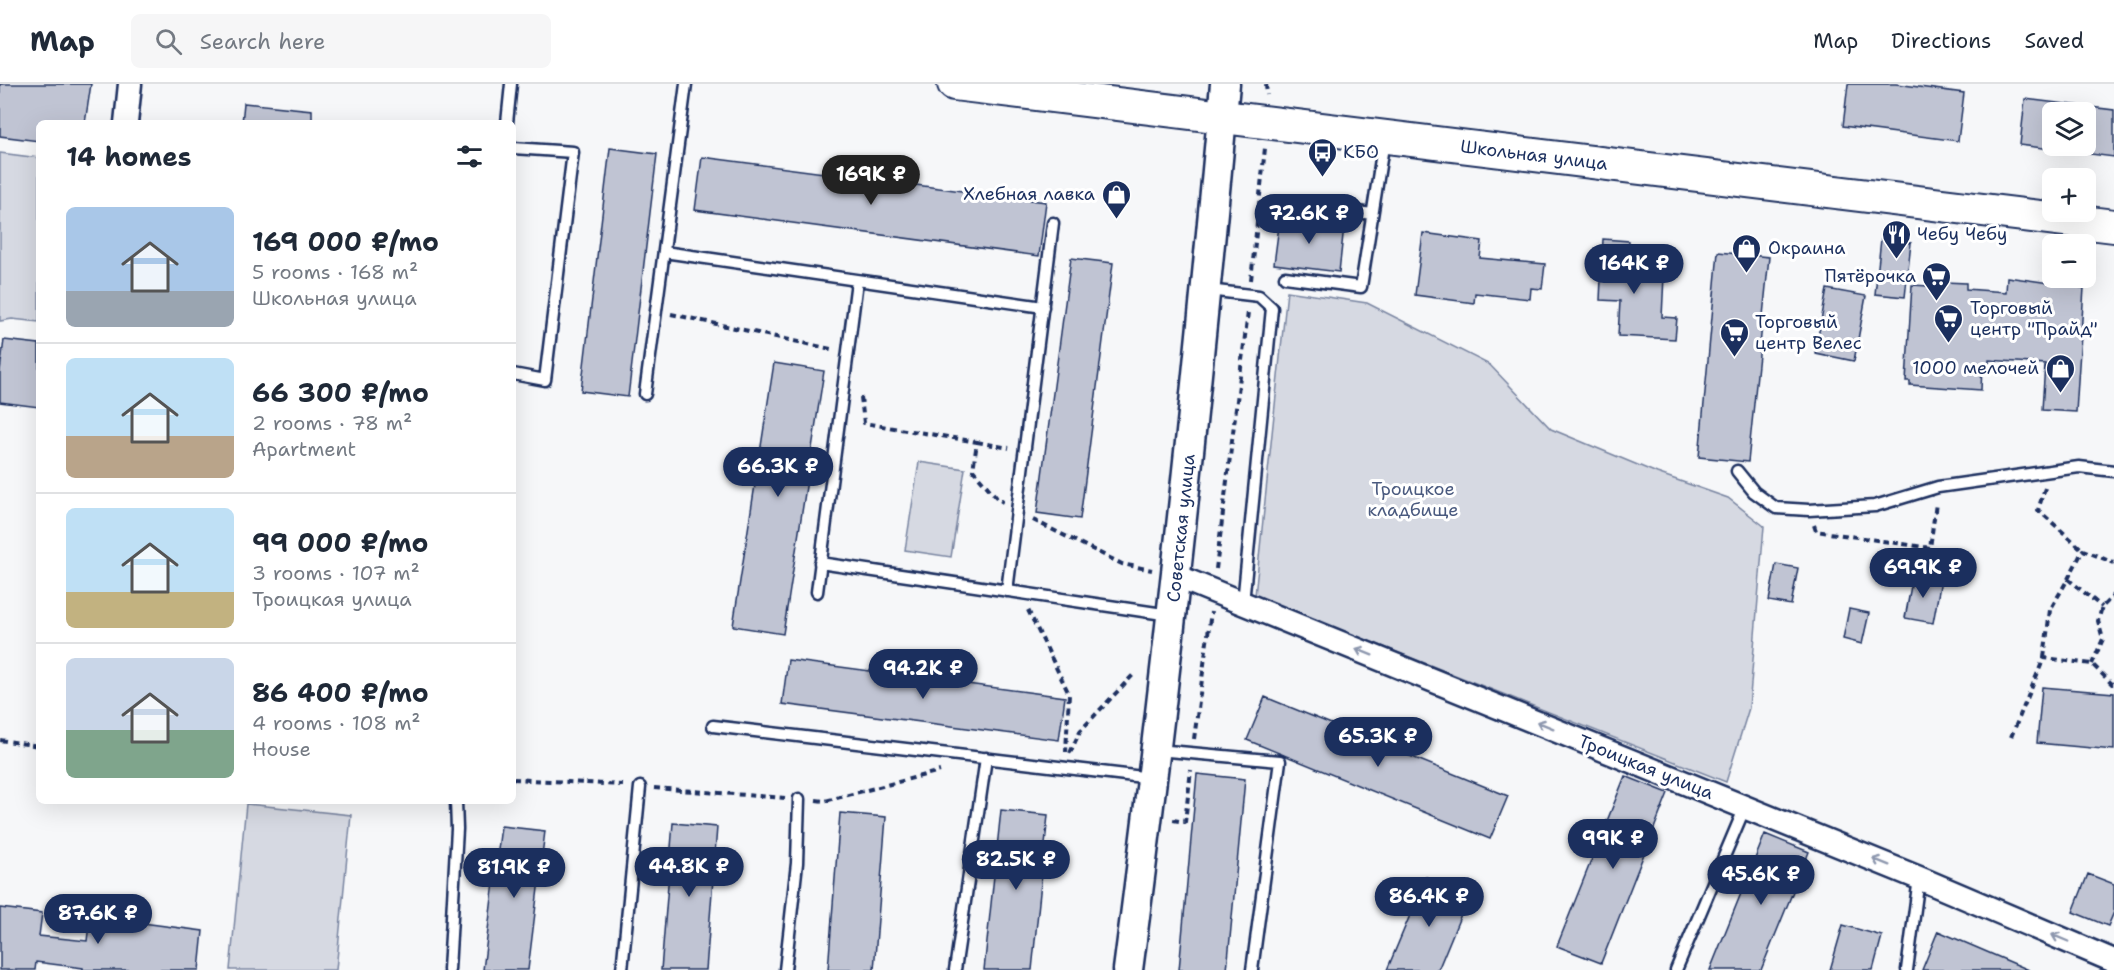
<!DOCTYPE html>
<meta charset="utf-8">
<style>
:root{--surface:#fff;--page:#f6f6f7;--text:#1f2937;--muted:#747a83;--line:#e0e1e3;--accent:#1b2f5e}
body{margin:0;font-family:"Shantell Sans",sans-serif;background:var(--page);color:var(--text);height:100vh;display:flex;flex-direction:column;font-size:22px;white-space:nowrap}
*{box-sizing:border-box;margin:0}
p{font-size:20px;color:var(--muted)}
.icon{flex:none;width:33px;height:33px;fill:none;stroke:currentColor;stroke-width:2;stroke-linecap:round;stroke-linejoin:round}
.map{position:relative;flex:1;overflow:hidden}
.side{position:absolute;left:36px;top:36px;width:480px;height:684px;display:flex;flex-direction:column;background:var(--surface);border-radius:9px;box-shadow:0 6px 24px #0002}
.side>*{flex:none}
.fabs{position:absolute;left:2042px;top:18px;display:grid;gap:12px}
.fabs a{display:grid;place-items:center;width:54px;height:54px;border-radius:9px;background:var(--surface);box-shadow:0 6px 24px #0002;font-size:30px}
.price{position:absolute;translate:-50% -51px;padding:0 14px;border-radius:21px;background:var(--accent);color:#fff;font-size:20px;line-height:39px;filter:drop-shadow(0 2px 3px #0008)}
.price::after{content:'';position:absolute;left:50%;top:36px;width:18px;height:14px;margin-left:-9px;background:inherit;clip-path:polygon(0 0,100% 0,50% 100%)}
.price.active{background:#222;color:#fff}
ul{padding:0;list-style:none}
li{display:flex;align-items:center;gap:18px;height:150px;padding:0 30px}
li+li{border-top:2px solid var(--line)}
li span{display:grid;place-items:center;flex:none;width:168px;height:120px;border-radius:9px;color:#555}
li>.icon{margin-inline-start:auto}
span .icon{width:72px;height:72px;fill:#fffc;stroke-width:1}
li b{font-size:26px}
h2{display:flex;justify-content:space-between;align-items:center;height:72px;padding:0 30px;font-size:26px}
header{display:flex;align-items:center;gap:36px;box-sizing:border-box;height:84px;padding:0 30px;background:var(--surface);border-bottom:2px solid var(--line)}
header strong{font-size:28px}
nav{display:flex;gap:33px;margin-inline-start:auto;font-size:21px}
.search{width:420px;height:54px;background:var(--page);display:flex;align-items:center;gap:15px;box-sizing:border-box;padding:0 21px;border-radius:9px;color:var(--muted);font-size:22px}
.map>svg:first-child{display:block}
.green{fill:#d6d9e2;stroke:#7884a0;stroke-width:1.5}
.building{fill:#c0c4d3;stroke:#1b2f5e;stroke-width:1.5;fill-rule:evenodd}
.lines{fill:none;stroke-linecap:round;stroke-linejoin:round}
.service-casing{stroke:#1b2f5e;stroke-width:15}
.minor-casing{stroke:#1b2f5e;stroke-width:27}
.tertiary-casing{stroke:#1b2f5e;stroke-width:33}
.secondary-casing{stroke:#1b2f5e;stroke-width:36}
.path{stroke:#1b2f5e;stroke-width:4;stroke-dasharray:6 4.5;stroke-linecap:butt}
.service{stroke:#fff;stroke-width:10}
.minor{stroke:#fff;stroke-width:22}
.tertiary{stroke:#fff;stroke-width:28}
.secondary{stroke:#fff;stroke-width:32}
.oneway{stroke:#8d97ae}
.labels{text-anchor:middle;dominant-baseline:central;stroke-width:6;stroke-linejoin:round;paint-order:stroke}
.poi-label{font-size:18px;fill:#1b2f5e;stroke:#fff;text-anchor:start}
.street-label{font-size:18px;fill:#1b2f5e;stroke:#fff}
.park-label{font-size:18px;fill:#4a5a7f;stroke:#fff}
</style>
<header>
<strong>Map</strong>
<div class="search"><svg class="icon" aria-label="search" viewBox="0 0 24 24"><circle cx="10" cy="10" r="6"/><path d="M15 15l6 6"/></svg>Search here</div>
<nav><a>Map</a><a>Directions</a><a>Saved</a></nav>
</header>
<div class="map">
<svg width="2114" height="886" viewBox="0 0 2114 886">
<rect width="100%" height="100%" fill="#f6f7f9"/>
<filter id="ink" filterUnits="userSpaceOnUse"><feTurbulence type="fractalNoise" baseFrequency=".0167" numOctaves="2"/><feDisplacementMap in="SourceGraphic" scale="12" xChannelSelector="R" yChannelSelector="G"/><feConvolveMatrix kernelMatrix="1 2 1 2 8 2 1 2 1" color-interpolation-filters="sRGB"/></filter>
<g filter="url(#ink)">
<path class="green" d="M 0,69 L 39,74 L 39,238 L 12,235 L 0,237 Z
M 1287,207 L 1367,219 L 1490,281 L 1551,345 L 1657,389 L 1728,414 L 1764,442 L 1749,624 L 1726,698 L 1255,512 Z
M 919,378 L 965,385 L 951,473 L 905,466 Z
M 246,720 L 351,731 L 336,886 L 230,886 Z"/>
<path class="building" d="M 0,0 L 91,0 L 85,39 L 39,39 L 39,57 L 0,52 Z
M 1848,0 L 1896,0 L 1964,9 L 1958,57 L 1843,42 Z
M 2025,15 L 2114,26 L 2114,73 L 2020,61 ZM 2052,28 L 2085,28 L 2085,62 L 2052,62 Z
M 244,19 L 312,26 L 312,39 L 242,39 Z
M 610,64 L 657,70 L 628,313 L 581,307 Z
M 702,73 L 1046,118 L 1039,172 L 695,126 Z
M 1280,134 L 1344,142 L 1339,188 L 1274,180 Z
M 1423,149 L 1482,157 L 1480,174 L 1545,180 L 1542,205 L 1531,204 L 1530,215 L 1475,209 L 1474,219 L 1415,211 Z
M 1603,155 L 1629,157 L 1627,190 L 1664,192 L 1662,233 L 1677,234 L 1675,255 L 1618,252 L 1620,217 L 1600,216 Z
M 1881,155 L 1911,159 L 1905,213 L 1875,210 Z
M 1718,168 L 1769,173 L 1748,378 L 1699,373 Z
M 1071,174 L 1113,179 L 1080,435 L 1037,429 Z
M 2007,193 L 2084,204 L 2076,328 L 2042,326 L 2045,280 L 1989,276 L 1989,282 L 1982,282 L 1981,306 L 1910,301 L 1910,297 L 1906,297 L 1912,201 L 1945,203 L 1945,198 L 1966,199 L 1966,205 L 2006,208 Z
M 1827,205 L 1866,212 L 1854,277 L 1815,269 Z
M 4,256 L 39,260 L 39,323 L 0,318 L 0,287 Z
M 774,279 L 824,287 L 783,550 L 733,542 Z
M 1776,480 L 1798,484 L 1791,521 L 1769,517 Z
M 1913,491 L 1941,496 L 1933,539 L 1905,534 Z
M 1849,525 L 1869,529 L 1862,560 L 1843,555 Z
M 788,576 L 1065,613 L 1059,656 L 782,620 Z
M 2042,603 L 2114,609 L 2114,666 L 2037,659 Z
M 1265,613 L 1508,712 L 1490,755 L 1247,656 Z
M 1197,690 L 1245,695 L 1227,886 L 1179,886 Z
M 1625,692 L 1668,709 L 1601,879 L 1557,862 Z
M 1001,726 L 1048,731 L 1032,886 L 984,886 Z
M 840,729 L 886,733 L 874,886 L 828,886 Z
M 673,739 L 717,743 L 706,886 L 661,886 Z
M 501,742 L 545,747 L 528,886 L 483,886 Z
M 1765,750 L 1809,768 L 1761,886 L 1710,886 Z
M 2088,790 L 2114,800 L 2114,828 L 2108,842 L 2073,828 Z
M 1426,793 L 1469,811 L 1438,886 L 1387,886 Z
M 0,824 L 42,829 L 39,852 L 87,857 L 90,832 L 203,847 L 199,886 L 83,886 L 83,884 L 36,878 L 35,886 L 0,886 Z
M 1843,841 L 1882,852 L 1873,886 L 1830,886 Z
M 1938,847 L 2029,886 L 1922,886 Z"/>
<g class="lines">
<defs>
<path id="service" d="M 507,39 L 511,0
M 513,64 L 573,68 L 545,296 L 513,290
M 1283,118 L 1372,130
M 664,168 L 1043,223
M 1285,193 L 1361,203 L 1384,56
M 1208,206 L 1259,212 L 1272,224 L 1243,519
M 645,310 L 686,0
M 1737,387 L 1754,408 L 1776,424 L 1809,426 L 1875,422 L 1938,403 L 2079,383 L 2114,387
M 820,479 L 1170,531
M 1007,507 L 1053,139
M 817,508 L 857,197
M 713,642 L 1151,694
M 1157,666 L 1280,677 L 1252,886
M 449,886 L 457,745 L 456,717
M 622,886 L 640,703
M 785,886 L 797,779 L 799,715
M 955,886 L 986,674
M 1676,886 L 1745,723
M 1907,886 L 1919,794"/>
<path id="minor" d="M 126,39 L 130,0
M 1176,492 L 1919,794 L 2114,877"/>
<path id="tertiary" d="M 1128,886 C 1167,591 1198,296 1225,0"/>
<path id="secondary" d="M 954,0 L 2114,142"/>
</defs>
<use href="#service" class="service-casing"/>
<use href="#minor" class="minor-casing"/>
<use href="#tertiary" class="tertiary-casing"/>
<use href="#secondary" class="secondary-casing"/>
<path class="path" d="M 1266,0 L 1267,11
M 1251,196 L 1265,64
M 671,230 L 831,265 L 833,268
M 861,313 L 864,339 L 977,358 L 973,386 L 997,414 L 1003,418
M 977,358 L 1009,364
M 2045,404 L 2038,426 L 2083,466
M 1033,436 L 1122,480 L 1152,486
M 1814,441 L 1816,447 L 1930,464 L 1936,419
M 1216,485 L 1248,228
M 2068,495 L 2083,466 L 2114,479
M 1028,526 L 1069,610 L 1066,668
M 2044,574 L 2050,526 L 2068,495 L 2102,523
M 2092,580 L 2103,555 L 2098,537 L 2102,523 L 2114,511
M 2011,653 L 2044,574 L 2092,580 L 2112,600 L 2114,600
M 1194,655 L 1211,528
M 0,656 L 39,662
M 1070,669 L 1080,647 L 1133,591
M 513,695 L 623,701
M 654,704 L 785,714
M 816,716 L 825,717 L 940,687
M 1173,736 L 1185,738 L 1191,686"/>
<use href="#service" class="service"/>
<use href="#minor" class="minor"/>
<use href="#tertiary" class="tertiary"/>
<use href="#secondary" class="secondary"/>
</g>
<defs><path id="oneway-shaft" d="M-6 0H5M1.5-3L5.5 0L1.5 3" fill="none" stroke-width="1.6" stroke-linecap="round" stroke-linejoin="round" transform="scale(1.5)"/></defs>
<g class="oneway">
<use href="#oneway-shaft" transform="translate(1364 568) rotate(-158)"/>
<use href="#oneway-shaft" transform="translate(1545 641) rotate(-158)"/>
<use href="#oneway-shaft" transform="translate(1881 778) rotate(-158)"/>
<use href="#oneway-shaft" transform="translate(2060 854) rotate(-157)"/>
</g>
</g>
<defs>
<symbol id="bus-pin" viewBox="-11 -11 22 30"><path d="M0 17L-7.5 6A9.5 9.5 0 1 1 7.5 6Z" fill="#1b2f5e" stroke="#fff"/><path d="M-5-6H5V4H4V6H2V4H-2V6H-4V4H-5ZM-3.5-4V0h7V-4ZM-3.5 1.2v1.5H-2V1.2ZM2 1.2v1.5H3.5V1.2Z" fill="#fff"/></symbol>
<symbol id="shop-pin" viewBox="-11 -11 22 30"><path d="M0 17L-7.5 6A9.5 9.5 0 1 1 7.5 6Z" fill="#1b2f5e" stroke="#fff"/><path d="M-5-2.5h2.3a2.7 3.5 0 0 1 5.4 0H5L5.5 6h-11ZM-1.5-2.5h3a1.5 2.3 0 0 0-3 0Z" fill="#fff"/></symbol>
<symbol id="restaurant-pin" viewBox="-11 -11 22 30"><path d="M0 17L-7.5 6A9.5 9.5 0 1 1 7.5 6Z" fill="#1b2f5e" stroke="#fff"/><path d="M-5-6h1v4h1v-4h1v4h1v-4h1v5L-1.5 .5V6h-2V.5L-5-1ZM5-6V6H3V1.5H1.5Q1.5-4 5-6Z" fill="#fff"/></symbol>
<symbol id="supermarket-pin" viewBox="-11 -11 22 30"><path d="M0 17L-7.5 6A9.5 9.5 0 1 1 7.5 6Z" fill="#1b2f5e" stroke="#fff"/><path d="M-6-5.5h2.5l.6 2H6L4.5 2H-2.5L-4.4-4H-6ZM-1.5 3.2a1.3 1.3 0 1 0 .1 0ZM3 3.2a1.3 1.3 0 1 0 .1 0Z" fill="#fff"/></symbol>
</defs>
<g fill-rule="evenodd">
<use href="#bus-pin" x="1306" y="52" width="33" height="45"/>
<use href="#shop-pin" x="1100" y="94" width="33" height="45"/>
<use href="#restaurant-pin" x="1880" y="134" width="33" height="45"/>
<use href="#shop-pin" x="1730" y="148" width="33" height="45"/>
<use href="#supermarket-pin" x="1920" y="176" width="33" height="45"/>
<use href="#supermarket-pin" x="1932" y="218" width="33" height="45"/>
<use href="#supermarket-pin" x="1718" y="232" width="33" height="45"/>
<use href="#shop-pin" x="2044" y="268" width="33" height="45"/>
</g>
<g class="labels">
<g class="poi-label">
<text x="1343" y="68">КБО</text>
<text x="1095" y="110" text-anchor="end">Хлебная лавка</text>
<text x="1917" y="150">Чебу Чебу</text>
<text x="1768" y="164">Окраина</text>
<text x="1916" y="192" text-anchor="end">Пятёрочка</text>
<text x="1970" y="224">Торговый<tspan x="1970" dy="21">центр "Прайд"</tspan></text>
<text x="1755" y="238">Торговый<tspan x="1755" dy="21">центр Велес</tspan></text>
<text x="2039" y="284" text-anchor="end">1000 мелочей</text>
</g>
<g class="street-label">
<text transform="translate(1534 71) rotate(7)">Школьная улица</text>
<text transform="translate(1181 444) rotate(-84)">Советская улица</text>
<text transform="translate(1646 683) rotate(22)">Троицкая улица</text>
</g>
<g class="park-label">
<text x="1413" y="405">Троицкое<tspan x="1413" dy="21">кладбище</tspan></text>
</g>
</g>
</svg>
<div class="fabs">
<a><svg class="icon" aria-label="layers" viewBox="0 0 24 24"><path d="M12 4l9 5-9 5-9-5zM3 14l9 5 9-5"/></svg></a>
<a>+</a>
<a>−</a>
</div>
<b class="price active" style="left:871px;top:122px">169K ₽</b>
<b class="price" style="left:1309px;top:161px">72.6K ₽</b>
<b class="price" style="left:1634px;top:211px">164K ₽</b>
<b class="price" style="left:778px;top:414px">66.3K ₽</b>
<b class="price" style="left:1923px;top:515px">69.9K ₽</b>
<b class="price" style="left:923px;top:616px">94.2K ₽</b>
<b class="price" style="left:1378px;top:684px">65.3K ₽</b>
<b class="price" style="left:1613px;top:786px">99K ₽</b>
<b class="price" style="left:1016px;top:807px">82.5K ₽</b>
<b class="price" style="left:689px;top:814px">44.8K ₽</b>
<b class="price" style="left:514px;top:815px">81.9K ₽</b>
<b class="price" style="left:1761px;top:822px">45.6K ₽</b>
<b class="price" style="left:1429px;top:844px">86.4K ₽</b>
<b class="price" style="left:98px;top:861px">87.6K ₽</b>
<section class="side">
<h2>14 homes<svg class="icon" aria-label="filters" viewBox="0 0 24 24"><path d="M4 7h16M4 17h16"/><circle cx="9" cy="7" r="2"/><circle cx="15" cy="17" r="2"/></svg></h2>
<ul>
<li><span style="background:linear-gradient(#a9c7e8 70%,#9aa5b1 0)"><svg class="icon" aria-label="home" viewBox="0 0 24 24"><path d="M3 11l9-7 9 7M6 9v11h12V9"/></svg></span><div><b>169 000 ₽/mo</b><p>5 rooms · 168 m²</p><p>Школьная улица</p></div></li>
<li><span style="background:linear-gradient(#bfe0f5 65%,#b9a48a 0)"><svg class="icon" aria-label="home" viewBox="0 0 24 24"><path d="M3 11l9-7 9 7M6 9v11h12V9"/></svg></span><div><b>66 300 ₽/mo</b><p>2 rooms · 78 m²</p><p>Apartment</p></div></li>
<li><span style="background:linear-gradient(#bfe0f5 70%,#c2b280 0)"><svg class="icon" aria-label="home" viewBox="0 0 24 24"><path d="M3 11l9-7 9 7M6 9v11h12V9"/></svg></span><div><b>99 000 ₽/mo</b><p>3 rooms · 107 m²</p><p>Троицкая улица</p></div></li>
<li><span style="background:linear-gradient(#c9d6e8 60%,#7fa58c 0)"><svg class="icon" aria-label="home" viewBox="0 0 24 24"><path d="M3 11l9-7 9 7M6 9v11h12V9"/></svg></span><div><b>86 400 ₽/mo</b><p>4 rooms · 108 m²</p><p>House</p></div></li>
</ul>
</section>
</div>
